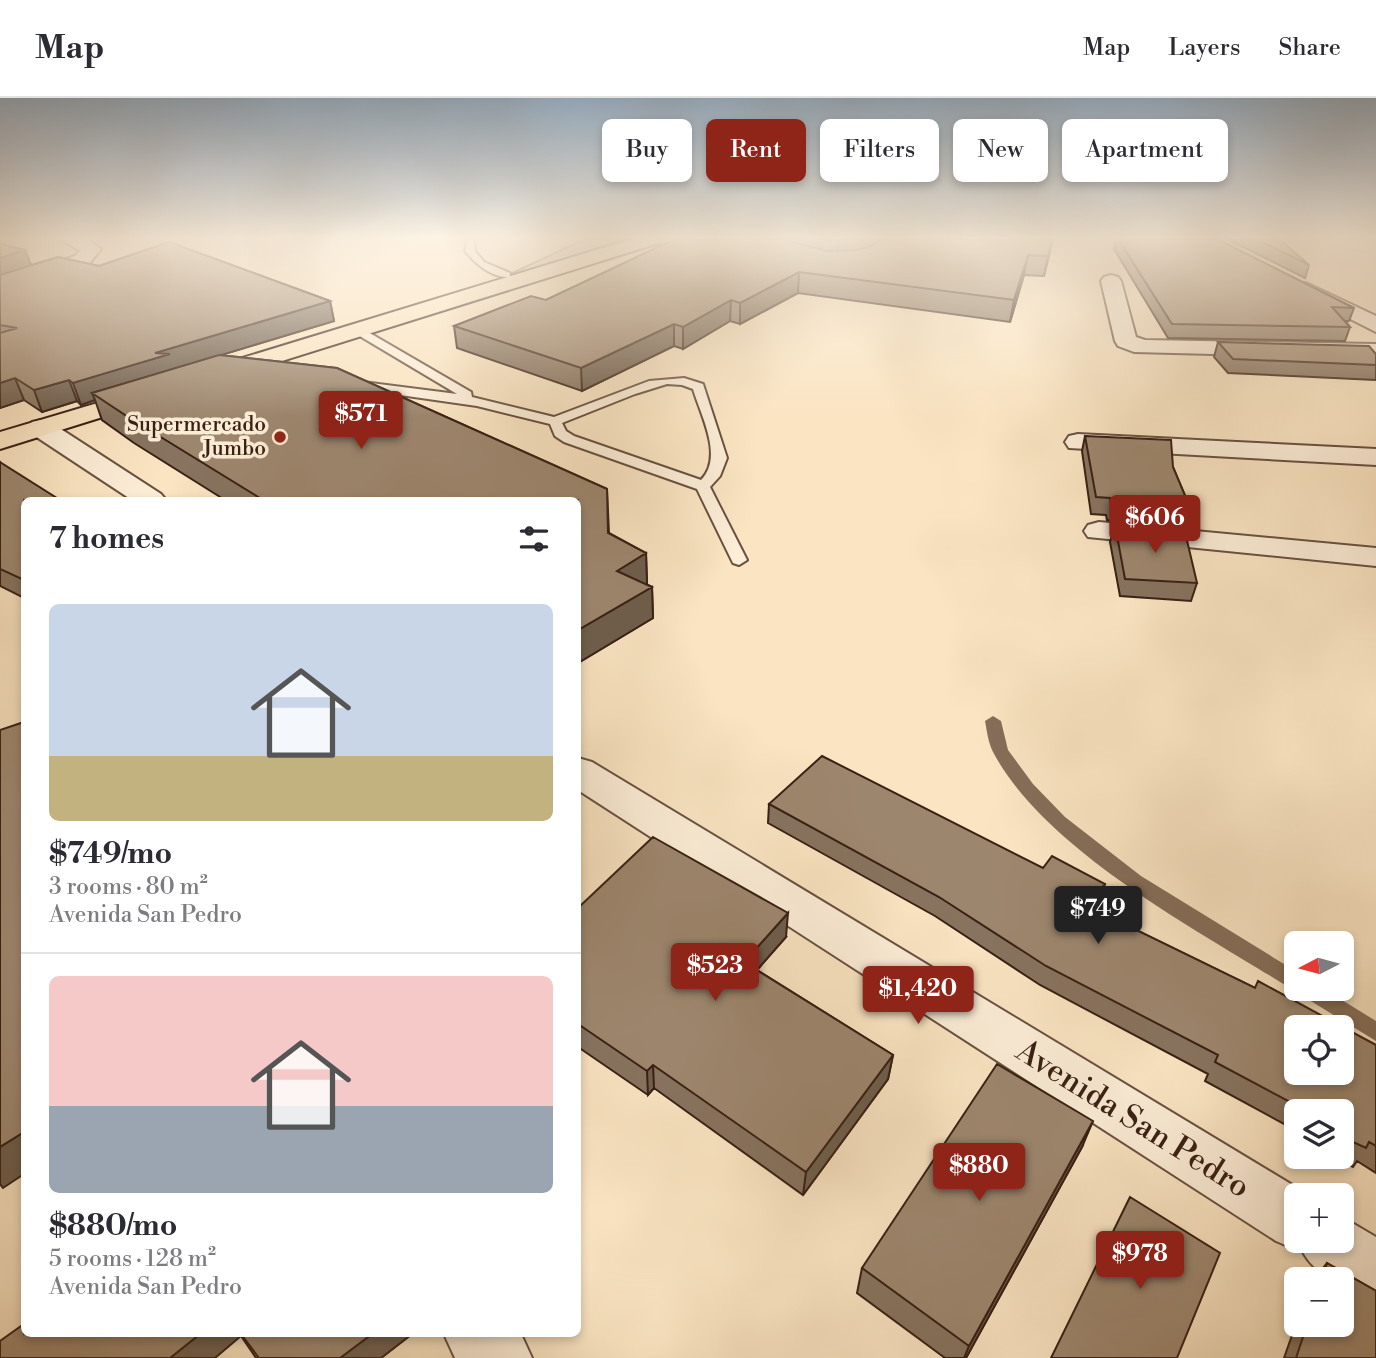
<!DOCTYPE html>
<meta charset="utf-8">
<style>
:root{--surface:#fff;--page:#f7f7f7;--text:#2b2b33;--muted:#7c7c81;--line:#e1e1e2;--accent:#8f2418}
body{margin:0;font-family:"Libre Bodoni",serif;background:var(--page);color:var(--text);height:100vh;display:flex;flex-direction:column;font-size:26px;white-space:nowrap}
*{box-sizing:border-box;margin:0}
p{font-size:23px;color:var(--muted)}
.icon{flex:none;width:38px;height:38px;fill:none;stroke:currentColor;stroke-width:2;stroke-linecap:round;stroke-linejoin:round}
.map{position:relative;flex:1;overflow:hidden}
.sheet{position:absolute;left:21px;top:399px;width:560px;height:840px;display:flex;flex-direction:column;background:var(--surface);border-radius:10px;box-shadow:0 4px 10px #0003}
.sheet>*{flex:none}
.top-card{position:absolute;left:602px;top:21px;width:665px;height:63px;display:flex;gap:14px}
.needle{width:46px;rotate:264deg}
.controls{position:absolute;left:1284px;top:833px;display:grid;gap:14px}
.controls a{display:grid;place-items:center;width:70px;height:70px;border-radius:10px;background:var(--surface);box-shadow:0 4px 10px #0003;font-size:35px}
.price{position:absolute;translate:-50% -60px;padding:0 16px;border-radius:7px;background:var(--accent);color:#fff;font-size:23px;line-height:46px;filter:drop-shadow(0 2px 4px #0008)}
.price::after{content:'';position:absolute;left:50%;top:42px;width:21px;height:16px;margin-left:-10px;background:inherit;clip-path:polygon(0 0,100% 0,50% 100%)}
.price.on{background:#222;color:#fff}
ul{padding:0;list-style:none}
li{display:grid;align-content:center;gap:14px;height:371px;padding:0 28px}
li+li{border-top:2px solid var(--line)}
li span{display:grid;place-items:center;height:217px;border-radius:10px;color:#555}
li>.icon{margin-inline-start:auto}
span .icon{width:126px;height:126px;fill:#fffc;stroke-width:1}
li b{font-size:30px}
h2{display:flex;justify-content:space-between;align-items:center;height:84px;padding:0 28px;font-size:30px}
.tag{padding:0 24px;border-radius:10px;background:var(--surface);box-shadow:0 4px 10px #0003;font-size:24px;line-height:63px}
.tag.on{background:var(--accent);color:#fff}
header{display:flex;align-items:center;gap:42px;box-sizing:border-box;height:98px;padding:0 35px;background:var(--surface);border-bottom:2px solid var(--line)}
header strong{font-size:33px}
nav{display:flex;gap:38px;margin-inline-start:auto;font-size:24px}
.map>svg:first-child{display:block}
.green{fill:#d9c3a4;stroke:#89725c;stroke-width:2}
.lines{fill:none;stroke-linecap:round;stroke-linejoin:round}
.stream{fill:#856d59;fill-rule:evenodd}
.service-casing{stroke:#695140;stroke-width:4}
.minor-casing{stroke:#695140;stroke-width:4}
.tertiary-casing{stroke:#695140;stroke-width:4}
.primary-casing{stroke:#392014;stroke-width:4}
.service{fill:#fcedd7;fill-rule:evenodd}
.minor{fill:#fcedd7;fill-rule:evenodd}
.tertiary{fill:#fcedd7;fill-rule:evenodd}
.primary{fill:#fae4c2;fill-rule:evenodd}
.wall{fill:#87735f;stroke:#392014;stroke-width:2;fill-rule:evenodd}
.shaded-wall{fill:#6e5e4d;stroke:#392014;stroke-width:2}
.building{fill:#9d866e;stroke:#392014;stroke-width:2;fill-rule:evenodd}
.poi-dot{fill:#8f2418;stroke:#fcedd7;stroke-width:2.5}
.labels{text-anchor:middle;dominant-baseline:central;stroke-width:7;stroke-linejoin:round;paint-order:stroke}
.far-poi-label{font-size:21px;fill:#392014;stroke:#fcedd7;text-anchor:end}
.near-street-label{font-size:32px;fill:#392014;stroke:#fcedd7}
</style>
<header>
<strong>Map</strong>
<nav><a>Map</a><a>Layers</a><a>Share</a></nav>
</header>
<div class="map">
<svg width="1376" height="1260" viewBox="0 0 1376 1260">
<rect width="100%" height="100%" fill="#fae4c2"/>
<filter id="stains"><feTurbulence type="fractalNoise" baseFrequency=".00286" numOctaves="4"/><feColorMatrix values="0 0 0 0 .2 0 0 0 0 .09 0 0 0 0 .02 0 0 0 .5 -.17"/></filter>
<radialGradient id="worn" r=".72"><stop offset=".6" stop-color="#630" stop-opacity="0"/><stop offset="1" stop-color="#630" stop-opacity=".3"/></radialGradient>
<path class="green" d="M 585,141 L 652,141 L 459,200 Z"/>
<g class="lines">
<path class="stream" d="M 993,618 L 1001,623 L 1008,652 L 1033,686 L 1065,719 L 1141,778 L 1297,874 L 1297,891 L 1324,891 L 1376,923 L 1376,943 L 1301,897 L 1298,892 L 1290,890 C 1196,831 1046,753 993,654 C 988,644 987,633 985,623 Z"/>
<defs>
<path id="service" d="M 468,141 L 474,141 L 475,153 L 484,164 L 510,175 L 510,179 C 492,180 476,166 465,153 Z
M 353,230 L 361,230 L 471,294 L 472,299 L 554,319 L 649,283 L 684,280 L 703,286 L 727,360 L 720,378 L 710,389 L 747,462 L 739,467 L 733,465 L 697,391 L 564,344 L 555,338 L 550,326 L 477,308 L 351,290 L 351,284 L 355,283 L 457,296 L 353,234 ZM 667,286 L 682,287 L 693,291 C 701,318 724,359 701,382 L 574,338 L 566,333 L 562,325 L 635,296 Z"/>
<path id="minor" d="M 61,141 L 86,141 L 101,151 L 89,166 L 0,196 L 0,183 L 75,158 L 80,153 Z
M 1111,177 L 1118,179 L 1121,183 L 1136,239 L 1145,242 L 1376,246 L 1376,260 L 1134,254 L 1118,248 L 1115,243 L 1101,183 L 1104,179 Z
M 1306,185 L 1376,218 L 1376,234 L 1299,195 L 1296,191 L 1299,187 Z
M 1078,336 L 1376,351 L 1376,367 L 1069,350 L 1065,344 L 1069,338 Z
M 1099,424 L 1376,450 L 1376,468 L 1088,439 L 1084,433 L 1088,427 Z
M 444,1236 L 521,1236 L 532,1260 L 455,1260 Z"/>
<path id="tertiary" d="M 41,322 L 50,324 L 161,396 L 166,402 L 132,402 L 32,336 L 28,330 L 32,324 Z
M 578,660 L 592,664 L 1309,1097 L 1297,1097 L 1297,1143 L 1342,1143 L 1342,1119 L 1376,1139 L 1376,1203 L 1342,1187 L 1342,1181 C 1324,1181 1308,1166 1301,1150 L 1297,1152 L 1276,1143 L 578,692 Z"/>
<path id="primary" d="M 632,141 L 661,141 L 659,145 L 221,282 L 212,284 L 203,282 L 200,277 L 203,272 Z
M 148,290 L 157,292 L 160,297 L 157,302 L 0,351 L 0,334 Z"/>
</defs>
<use href="#service" class="service-casing"/>
<use href="#minor" class="minor-casing"/>
<use href="#tertiary" class="tertiary-casing"/>
<use href="#primary" class="primary-casing"/>
<use href="#service" class="service"/>
<use href="#minor" class="minor"/>
<use href="#tertiary" class="tertiary"/>
<use href="#primary" class="primary"/>
</g>
<path class="wall" d="M 675,141 L 1053,141 L 1044,178 L 1024,177 L 1010,224 L 798,195 L 740,226 L 730,223 L 683,251 L 674,248 L 582,293 L 457,250 L 454,228 L 546,202 ZM 864,145 L 871,148 L 864,150 Z
M 1116,141 L 1217,141 L 1354,210 L 1349,223 L 1345,223 L 1350,229 L 1345,243 L 1168,240 L 1114,151 Z
M 1227,141 L 1279,141 L 1309,167 L 1305,180 Z
M 169,144 L 330,203 L 334,223 L 221,257 L 337,270 L 607,391 L 609,435 L 646,455 L 647,485 L 646,486 L 652,489 L 653,520 L 578,565 L 578,402 L 225,402 L 134,345 L 102,322 L 95,302 L 81,307 L 77,303 L 42,314 L 24,302 L 0,310 L 0,146 L 25,152 L 31,167 L 58,159 L 99,168 Z
M 1218,244 L 1376,256 L 1376,282 L 1228,275 L 1214,259 Z
M 1085,338 L 1173,369 L 1189,407 L 1183,424 L 1176,423 L 1174,428 L 1107,422 L 1106,417 L 1091,416 L 1082,353 Z
M 0,364 L 24,402 L 24,500 L 0,488 Z
M 1115,427 L 1197,485 L 1191,503 L 1120,498 L 1110,444 Z
M 769,706 L 1098,805 L 1093,811 L 1255,890 L 1376,947 L 1376,1075 L 1357,1063 L 1353,1069 L 1333,1059 L 1342,1059 L 1342,1013 L 1297,1013 L 1297,1033 L 1205,983 L 1208,976 L 1040,887 L 935,818 L 768,725 Z
M 578,810 L 786,839 L 757,872 L 893,957 L 888,981 L 803,1097 L 654,990 L 648,997 L 578,949 Z
M 1082,1049 L 966,1260 L 945,1260 L 857,1195 L 862,1170 Z
M 1327,1165 L 1376,1193 L 1376,1260 L 1284,1260 L 1297,1223 L 1297,1227 L 1342,1227 L 1342,1181 L 1314,1181 Z
M 24,1236 L 412,1236 L 381,1260 L 256,1260 L 241,1238 Z"/>
<path class="shaded-wall" d="M 847,141 L 865,141 L 863,156 L 837,163 L 838,143 Z
M 1052,141 L 1053,141 L 1044,178 L 1048,158 Z
M 25,152 L 32,170 L 0,181 L 0,160 Z
M 1028,157 L 1024,177 L 1010,224 L 1014,202 Z
M 799,174 L 798,195 L 740,226 L 740,205 Z
M 731,202 L 730,223 L 683,251 L 683,229 Z
M 330,203 L 334,223 L 175,271 L 92,295 L 95,302 L 81,307 L 73,285 L 155,255 Z
M 674,226 L 674,248 L 582,293 L 581,270 Z
M 15,280 L 24,302 L 0,310 L 0,285 Z
M 69,282 L 77,303 L 42,314 L 34,292 Z
M 646,455 L 647,485 L 619,504 L 617,473 Z
M 652,489 L 653,520 L 578,565 L 578,532 Z
M 1105,786 L 1098,805 L 1080,828 L 1087,808 Z
M 788,815 L 786,839 L 743,888 L 744,864 Z
M 893,957 L 888,981 L 803,1097 L 806,1074 Z
M 653,967 L 654,990 L 648,997 L 647,973 Z
M 1093,1023 L 1082,1049 L 966,1260 L 964,1260 L 969,1248 Z
M 24,1034 L 24,1076 L 3,1090 L 0,1086 L 0,1049 Z
M 200,1236 L 239,1236 L 241,1238 L 215,1260 L 170,1260 Z
M 372,1236 L 412,1236 L 381,1260 L 340,1260 Z"/>
<path class="building" d="M 675,141 L 782,141 L 827,153 L 857,152 L 872,148 L 881,141 L 1052,141 L 1048,158 L 1028,157 L 1014,202 L 799,174 L 740,205 L 731,202 L 683,229 L 674,226 L 581,270 L 454,228 L 531,198 L 546,202 Z
M 820,141 L 847,141 L 838,143 Z
M 1118,141 L 1217,141 L 1354,210 L 1332,209 L 1350,229 L 1172,226 Z
M 1256,141 L 1279,141 L 1309,167 Z
M 169,144 L 330,203 L 155,255 L 170,256 L 73,285 L 69,282 L 34,292 L 15,280 L 0,285 L 0,235 L 17,230 L 0,227 L 0,177 L 58,159 L 99,168 Z
M 0,146 L 25,152 L 0,160 Z
M 1218,244 L 1369,248 L 1376,256 L 1376,267 L 1233,261 Z
M 219,257 L 337,270 L 607,391 L 608,435 L 646,455 L 617,473 L 652,489 L 578,532 L 578,402 L 263,402 L 125,317 L 92,295 Z
M 1085,338 L 1171,342 L 1173,369 L 1189,407 L 1178,406 L 1179,412 L 1111,406 L 1110,400 L 1096,399 Z
M 0,364 L 60,402 L 24,402 L 24,482 L 0,471 Z
M 1115,427 L 1185,434 L 1197,485 L 1125,481 Z
M 24,624 L 24,1034 L 0,1049 L 0,632 Z
M 822,658 L 1043,770 L 1052,758 L 1105,786 L 1087,808 L 1255,890 L 1258,883 L 1376,947 L 1376,1048 L 1369,1044 L 1366,1050 L 1342,1039 L 1342,1013 L 1307,1013 L 1215,964 L 1218,957 L 1046,868 L 939,799 L 769,706 ZM 1297,929 L 1342,929 L 1342,975 L 1297,975 Z
M 653,739 L 788,815 L 744,864 L 893,957 L 806,1074 L 653,967 L 647,973 L 578,926 L 578,810 Z
M 997,966 L 1093,1023 L 969,1248 L 862,1170 Z
M 1130,1099 L 1220,1155 L 1177,1260 L 1051,1260 Z
M 1327,1165 L 1376,1193 L 1376,1260 L 1296,1260 L 1307,1227 L 1342,1227 L 1342,1181 L 1322,1181 Z
M 24,1226 L 24,1236 L 200,1236 L 170,1260 L 0,1260 L 0,1243 Z
M 241,1236 L 372,1236 L 340,1260 L 259,1260 Z"/>
<linearGradient id="sky" x2="0" y2="1"><stop stop-color="#95acc1"/><stop offset="0.44" stop-color="#fdf3e4"/><stop offset="1" stop-color="#fdf3e4" stop-opacity="0"/></linearGradient>
<rect width="1376" height="318" fill="url(#sky)"/>
<circle class="poi-dot" cx="280" cy="339" r="7"/>
<g class="labels">
<g class="far-poi-label">
<text x="266" y="327">Supermercado<tspan x="266" dy="24">Jumbo</tspan></text>
</g>
<g class="near-street-label">
<text transform="translate(1133 1021) rotate(32)">Avenida San Pedro</text>
</g>
</g>
<rect width="100%" height="100%" filter="url(#stains)"/>
<rect width="100%" height="100%" fill="url(#worn)"/>
</svg>
<div class="controls">
<a><svg class="needle" viewBox="-14 -14 28 28"><path d="M0-13l5 13h-10z" fill="#e53935"/><path d="M0 13l5-13h-10z" fill="#7c7c81"/></svg></a>
<a><svg class="icon" aria-label="locate" viewBox="0 0 24 24"><circle cx="12" cy="12" r="6"/><path d="M12 2v4M12 18v4M2 12h4M18 12h4"/></svg></a>
<a><svg class="icon" aria-label="layers" viewBox="0 0 24 24"><path d="M12 4l9 5-9 5-9-5zM3 14l9 5 9-5"/></svg></a>
<a>+</a>
<a>−</a>
</div>
<b class="price" style="left:361px;top:353px">$571</b>
<b class="price" style="left:1155px;top:457px">$606</b>
<b class="price on" style="left:1098px;top:848px">$749</b>
<b class="price" style="left:715px;top:905px">$523</b>
<b class="price" style="left:918px;top:928px">$1,420</b>
<b class="price" style="left:979px;top:1105px">$880</b>
<b class="price" style="left:1140px;top:1193px">$978</b>
<div class="top-card">
<a class="tag">Buy</a>
<a class="tag on">Rent</a>
<a class="tag">Filters</a>
<a class="tag">New</a>
<a class="tag">Apartment</a>
</div>
<section class="sheet">
<h2>7 homes<svg class="icon" aria-label="filters" viewBox="0 0 24 24"><path d="M4 7h16M4 17h16"/><circle cx="9" cy="7" r="2"/><circle cx="15" cy="17" r="2"/></svg></h2>
<ul>
<li><span style="background:linear-gradient(#c9d6e8 70%,#c2b280 0)"><svg class="icon" aria-label="home" viewBox="0 0 24 24"><path d="M3 11l9-7 9 7M6 9v11h12V9"/></svg></span><div><b>$749/mo</b><p>3 rooms · 80 m²</p><p>Avenida San Pedro</p></div></li>
<li><span style="background:linear-gradient(#f6c9c9 60%,#9aa5b1 0)"><svg class="icon" aria-label="home" viewBox="0 0 24 24"><path d="M3 11l9-7 9 7M6 9v11h12V9"/></svg></span><div><b>$880/mo</b><p>5 rooms · 128 m²</p><p>Avenida San Pedro</p></div></li>
</ul>
</section>
</div>
